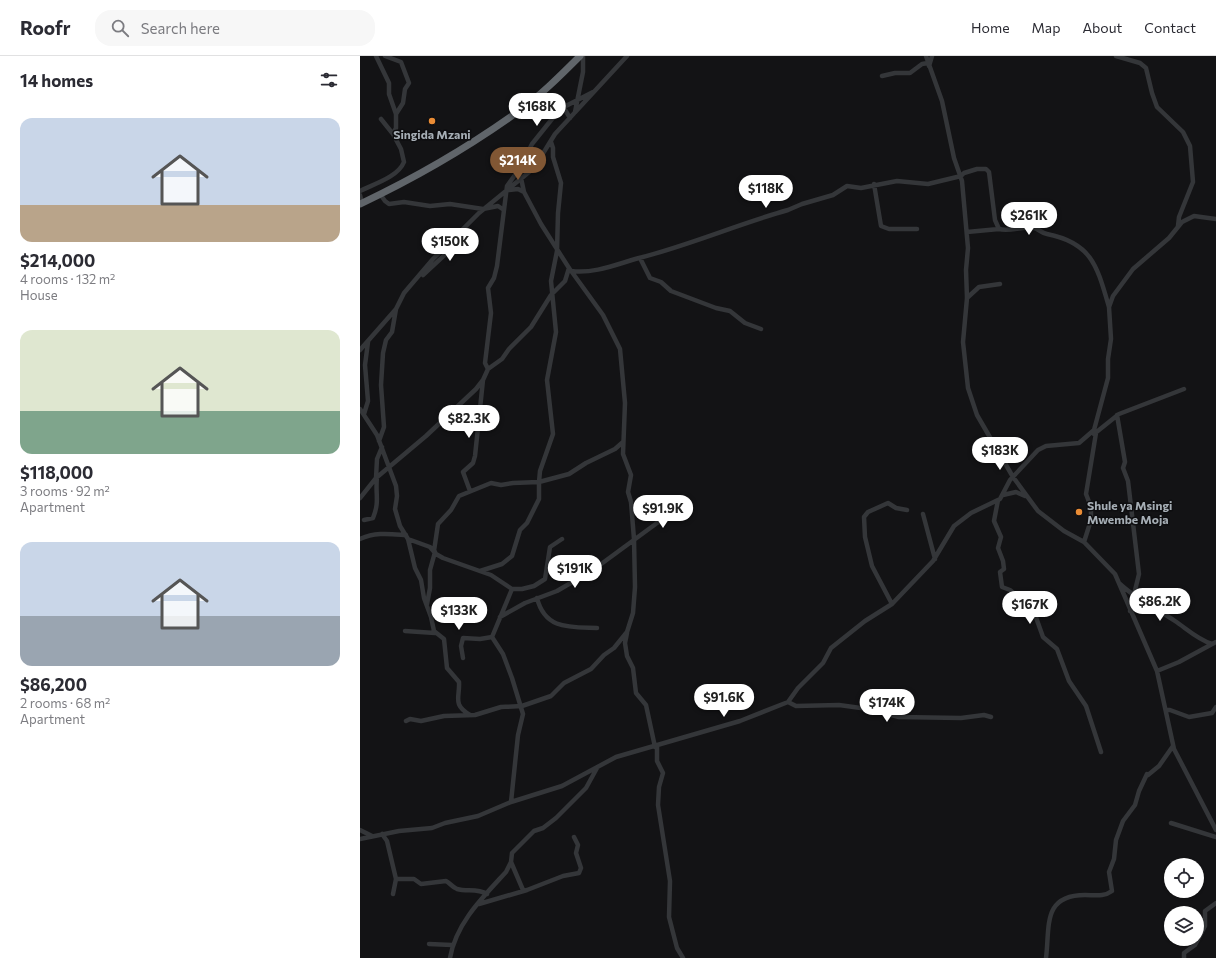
<!DOCTYPE html>
<meta charset="utf-8">
<style>
:root{--surface:#fff;--page:#f7f7f7;--text:#2b2b33;--muted:#7c7c81;--line:#e1e1e2;--accent:#815734}
body{margin:0;font-family:Commissioner,sans-serif;background:var(--page);color:var(--text);height:100vh;display:flex;flex-direction:column;font-size:15px;white-space:nowrap}
*{box-sizing:border-box;margin:0}
p{font-size:13px;color:var(--muted)}
.icon{flex:none;width:22px;height:22px;fill:none;stroke:currentColor;stroke-width:2;stroke-linecap:round;stroke-linejoin:round}
.map{position:relative;flex:1;overflow:hidden}
.sheet{display:flex;flex-direction:column;background:var(--surface);width:360px}
.sheet>*{flex:none}
.tools{position:absolute;left:804px;top:802px;display:grid;gap:8px}
.tools a{display:grid;place-items:center;width:40px;height:40px;border-radius:50%;background:var(--surface);box-shadow:0 1px 3px #0004;font-size:20px}
.price{position:absolute;translate:-50% -34px;padding:0 9px;border-radius:14px;background:#fff;color:#222;font-size:13px;line-height:26px;filter:drop-shadow(0 1px 2px #0008)}
.price::after{content:'';position:absolute;left:50%;top:24px;width:12px;height:9px;margin-left:-6px;background:inherit;clip-path:polygon(0 0,100% 0,50% 100%)}
.price.selected{background:var(--accent);color:#fff}
ul{padding:0;list-style:none}
li{display:grid;align-content:center;gap:8px;height:212px;padding:0 20px}
li span{display:grid;place-items:center;height:124px;border-radius:12px;color:#555}
li>.icon{margin-inline-start:auto}
span .icon{width:72px;height:72px;fill:#fffc;stroke-width:1}
li b{font-size:17px}
h2{display:flex;justify-content:space-between;align-items:center;height:48px;padding:0 20px;font-size:17px}
header{display:flex;align-items:center;gap:24px;box-sizing:border-box;height:56px;padding:0 20px;background:var(--surface);border-bottom:1px solid var(--line)}
header strong{font-size:19px}
nav{display:flex;gap:22px;margin-inline-start:auto;font-size:14px}
.search{width:280px;height:36px;background:var(--page);display:flex;align-items:center;gap:10px;box-sizing:border-box;padding:0 14px;border-radius:16px;color:var(--muted);font-size:15px}
main{display:flex;flex:1;min-height:0}
.map>svg:first-child{display:block}
.lines{fill:none;stroke-linecap:round;stroke-linejoin:round}
.minor{stroke:#343639;stroke-width:4.5}
.highway{stroke:#60656a;stroke-width:7}
.poi-dot{fill:#ea8c35;stroke:#0e0e10;stroke-width:1.5}
.labels{text-anchor:middle;dominant-baseline:central;stroke-width:3;stroke-linejoin:round;paint-order:stroke}
.poi-label{font-size:12px;font-weight:bold;fill:#a5adb4;stroke:#0e0e10}
</style>
<header>
<strong>Roofr</strong>
<div class="search"><svg class="icon" aria-label="search" viewBox="0 0 24 24"><circle cx="10" cy="10" r="6"/><path d="M15 15l6 6"/></svg>Search here</div>
<nav><a>Home</a><a>Map</a><a>About</a><a>Contact</a></nav>
</header>
<main>
<section class="sheet">
<h2>14 homes<svg class="icon" aria-label="filters" viewBox="0 0 24 24"><path d="M4 7h16M4 17h16"/><circle cx="9" cy="7" r="2"/><circle cx="15" cy="17" r="2"/></svg></h2>
<ul>
<li><span style="background:linear-gradient(#c9d6e8 70%,#b9a48a 0)"><svg class="icon" aria-label="home" viewBox="0 0 24 24"><path d="M3 11l9-7 9 7M6 9v11h12V9"/></svg></span><div><b>$214,000</b><p>4 rooms · 132 m²</p><p>House</p></div></li>
<li><span style="background:linear-gradient(#dfe7d0 65%,#7fa58c 0)"><svg class="icon" aria-label="home" viewBox="0 0 24 24"><path d="M3 11l9-7 9 7M6 9v11h12V9"/></svg></span><div><b>$118,000</b><p>3 rooms · 92 m²</p><p>Apartment</p></div></li>
<li><span style="background:linear-gradient(#c9d6e8 60%,#9aa5b1 0)"><svg class="icon" aria-label="home" viewBox="0 0 24 24"><path d="M3 11l9-7 9 7M6 9v11h12V9"/></svg></span><div><b>$86,200</b><p>2 rooms · 68 m²</p><p>Apartment</p></div></li>
</ul>
</section>
<div class="map">
<svg width="856" height="902" viewBox="0 0 856 902">
<rect width="100%" height="100%" fill="#131315"/>
<g class="lines">
<path class="minor" d="M 25,0 L 41,6 L 49,27 L 45,33 L 43,47 L 36,58
M 566,0 L 582,45 L 594,102 L 602,125 L 608,192 L 606,214 L 607,242 L 603,286 L 608,332 L 617,359 L 653,421 L 678,455 L 704,475 L 724,486 L 755,518 L 797,615 L 814,693 L 856,774
M 756,0 L 780,7 L 786,12 L 792,37 L 797,51 L 823,76 L 830,90 L 833,126 L 819,161 L 818,170
M 569,10 L 572,0
M 522,20 L 535,17 L 550,17 L 562,8 L 568,7
M 204,52 L 210,62
M 215,56 L 223,16 L 223,0
M 21,63 L 33,78
M 514,128 L 521,170 L 529,173 L 557,173
M 149,134 L 158,133 L 164,136
M 0,135 C 14,128 38,121 44,106 L 41,93 L 33,78 L 36,72 L 36,58 L 29,38 L 29,27 L 16,0
M 20,138 L 25,145 L 29,148 L 44,146 L 70,150 L 90,148 L 123,153 L 138,150 L 144,154
M 0,139 L 2,147
M 607,176 L 639,173
M 280,202 L 290,222 L 301,226 L 311,235 L 356,252 L 370,255 L 385,267 L 401,273
M 211,215 C 235,218 257,208 279,202 C 330,189 378,168 428,154 L 442,148 L 473,139 L 487,130 L 501,132 L 537,125 L 568,128 L 601,120 L 604,117 L 617,113 L 626,113 L 629,116 L 635,164 L 639,173 C 650,176 662,170 673,172 C 678,172 681,177 687,178 C 732,187 737,210 749,251
M 63,219 L 90,194 L 100,180
M 607,242 L 619,231 L 640,228
M 0,294 L 36,253 L 44,237 L 73,203 L 119,157 L 174,112 L 195,78 L 267,0
M 128,313 L 125,307 L 131,257 L 128,232 L 134,222 L 137,210 L 147,130 L 160,112 L 172,88 L 200,53 L 233,36
M 0,353 L 17,379 L 36,430 L 37,440 L 35,453 L 40,470 L 48,483 L 55,512 L 61,524 L 64,542 L 71,561 L 74,575 L 84,583 L 87,612 L 99,626 C 100,642 92,648 110,659
M 4,358 L 8,345 L 5,309 L 8,286
M 757,359 L 765,406 L 763,412 L 768,425 L 779,518 L 770,555
M 734,378 L 759,358 L 824,333
M 19,385 L 24,371 L 21,329 L 23,297 L 26,284 L 32,276 L 36,253
M 16,422 L 17,403 L 22,391
M 110,435 L 103,416 L 113,407 L 115,400 L 123,324
M 643,439 L 656,436 L 665,440
M 0,442 L 16,422 L 66,380 L 116,333 L 123,324 L 128,313 L 142,303 L 149,293 L 171,271 L 191,239 L 205,225 L 209,212
M 638,444 L 634,465 L 641,481 L 638,492 L 643,505 L 644,513 L 640,516 L 642,531 L 650,534 L 673,553 L 683,581 L 697,593 L 709,625 L 726,650 L 741,696
M 563,458 L 575,503
M 4,464 L 13,462 C 20,445 15,438 17,421
M 0,483 C 15,476 30,478 46,479
M 48,483 L 70,491 L 76,498 L 83,502 L 131,519 L 152,533 L 162,533 L 174,530 L 185,523 L 190,491 L 202,483
M 724,486 L 731,464 L 731,451 L 726,438 L 736,377
M 74,495 L 78,468 L 91,454 L 99,440 L 131,427 L 141,429 L 153,427 L 179,426 L 180,415 L 193,378 L 187,324 L 196,276 L 191,225 L 197,195 L 198,157 L 201,127 L 193,101 L 193,92 L 191,86
M 120,515 L 142,508 L 152,500 L 160,474 L 167,467 L 179,443 L 179,426 L 209,418 L 226,407 L 255,393 L 263,386
M 760,528 C 776,543 797,553 815,565 C 827,573 837,583 852,588
M 177,542 C 185,574 210,571 237,572
M 67,548 L 70,532 L 70,514 L 75,496
M 532,548 L 512,510 L 505,481 L 504,461 L 508,456 L 528,447 L 536,452 L 547,454
M 140,561 L 165,547 L 197,535 L 233,514 L 297,467 L 326,453
M 45,575 L 75,577
M 267,577 L 265,587 L 267,600 L 273,612 L 276,637 L 286,649 L 295,691
M 132,581 L 143,598 L 152,622 L 163,658 L 158,679 L 151,746
M 132,581 L 152,533
M 103,602 L 101,590 L 103,582 L 120,583 L 132,581
M 797,615 L 819,606 L 856,586
M 428,646 L 436,650 L 479,649 L 508,653 L 539,661 L 601,662 L 624,659 L 631,661
M 806,654 L 810,654 L 829,661 L 852,657 L 856,651
M 46,665 L 50,663 L 61,665 L 84,660 L 115,659 L 141,651 L 162,650 L 191,640 L 204,627 L 231,613 L 244,599 L 254,592 L 267,576 L 273,557 L 275,531 L 274,483 L 271,446 L 268,436 L 271,419 L 263,398 L 265,347 L 260,293 L 243,259 L 209,212 L 181,168 L 164,136 L 161,122
M 297,690 L 297,705 L 303,717 L 299,731 L 298,749 L 310,825 L 309,861 L 317,892 L 323,902
M 788,719 L 799,710 L 813,690
M 811,767 L 856,781
M 0,774 L 12,780
M 22,778 L 27,785 L 36,823 L 33,838
M 0,783 L 39,775 L 72,772 L 85,767 L 118,760 L 151,746 L 202,730 L 256,701 L 380,665 L 428,646 L 438,632 L 463,607 L 471,592 L 505,565 L 532,548 L 573,505 L 594,470 L 611,457 L 640,443 L 650,424 L 678,394 L 686,390 L 719,387 L 734,374 L 748,322 L 748,303 L 751,283 L 749,251 L 753,240 L 773,213 L 809,182 L 822,166 L 834,160 L 856,163
M 151,806 L 163,834
M 36,823 L 54,823 L 61,828 L 86,825 C 90,827 92,831 97,833 C 107,836 117,832 127,838
M 119,848 L 167,834 L 203,820 L 219,817 L 221,812 L 216,797 L 218,789 L 214,781
M 69,888 L 92,889
M 90,902 C 96,867 123,841 146,816 L 151,806 L 152,797 L 174,775 L 183,772 L 196,762 L 226,732 L 237,712
M 686,902 C 690,871 682,839 725,839 C 735,839 744,841 752,835 L 749,816 L 754,803 L 756,784 L 763,765 L 775,749 L 779,735 L 787,718
M 824,902 L 824,897 L 835,889 L 845,870 L 845,855 L 856,847"/>
<path class="highway" d="M 0,148 C 55,122 107,92 156,57 C 179,41 200,20 220,0"/>
</g>
<g class="poi-dot">
<circle cx="72" cy="65" r="4"/>
<circle cx="719" cy="456" r="4"/>
</g>
<g class="labels">
<g class="poi-label">
<text x="72" y="78">Singida Mzani</text>
<text x="727" y="449" text-anchor="start">Shule ya Msingi<tspan x="727" dy="14">Mwembe Moja</tspan></text>
</g>
</g>
</svg>
<div class="tools">
<a><svg class="icon" aria-label="locate" viewBox="0 0 24 24"><circle cx="12" cy="12" r="6"/><path d="M12 2v4M12 18v4M2 12h4M18 12h4"/></svg></a>
<a><svg class="icon" aria-label="layers" viewBox="0 0 24 24"><path d="M12 4l9 5-9 5-9-5zM3 14l9 5 9-5"/></svg></a>
</div>
<b class="price" style="left:177px;top:71px">$168K</b>
<b class="price selected" style="left:158px;top:125px">$214K</b>
<b class="price" style="left:406px;top:153px">$118K</b>
<b class="price" style="left:669px;top:180px">$261K</b>
<b class="price" style="left:90px;top:206px">$150K</b>
<b class="price" style="left:109px;top:383px">$82.3K</b>
<b class="price" style="left:640px;top:415px">$183K</b>
<b class="price" style="left:303px;top:473px">$91.9K</b>
<b class="price" style="left:215px;top:533px">$191K</b>
<b class="price" style="left:800px;top:566px">$86.2K</b>
<b class="price" style="left:670px;top:569px">$167K</b>
<b class="price" style="left:99px;top:575px">$133K</b>
<b class="price" style="left:364px;top:662px">$91.6K</b>
<b class="price" style="left:527px;top:667px">$174K</b>
</div>
</main>
